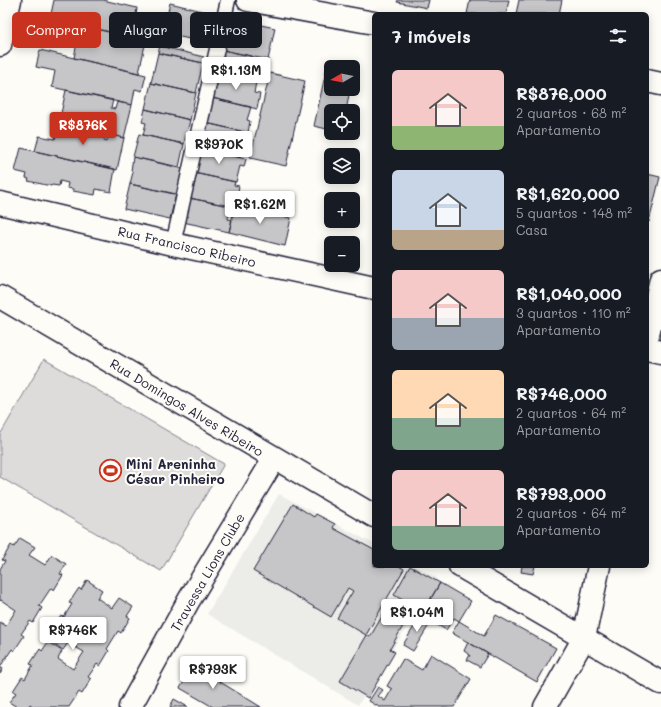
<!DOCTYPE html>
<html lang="pt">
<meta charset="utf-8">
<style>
:root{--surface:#171b24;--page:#242831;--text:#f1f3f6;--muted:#9ea1a6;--accent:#c8321e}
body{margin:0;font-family:Mali,sans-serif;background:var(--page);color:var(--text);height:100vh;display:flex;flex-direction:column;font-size:15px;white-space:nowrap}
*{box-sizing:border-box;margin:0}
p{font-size:13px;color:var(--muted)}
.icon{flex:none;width:22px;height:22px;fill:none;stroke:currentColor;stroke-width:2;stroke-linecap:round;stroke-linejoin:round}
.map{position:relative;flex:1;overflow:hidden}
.side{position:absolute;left:372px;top:12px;width:277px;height:556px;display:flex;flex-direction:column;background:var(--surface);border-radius:6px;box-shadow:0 2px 10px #0003}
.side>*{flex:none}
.hud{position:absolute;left:12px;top:12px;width:300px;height:36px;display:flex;gap:8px}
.needle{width:26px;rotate:261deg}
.buttons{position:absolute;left:324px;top:60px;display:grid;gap:8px}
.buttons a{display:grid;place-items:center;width:36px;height:36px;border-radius:6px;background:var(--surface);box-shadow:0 2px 10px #0003;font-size:20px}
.price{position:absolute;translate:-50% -34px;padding:0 9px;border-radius:4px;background:#fff;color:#222;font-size:13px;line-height:26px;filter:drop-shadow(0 1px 2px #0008)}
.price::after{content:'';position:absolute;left:50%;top:24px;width:12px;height:9px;margin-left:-6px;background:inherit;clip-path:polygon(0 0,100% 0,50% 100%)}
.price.current{background:var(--accent);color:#fff}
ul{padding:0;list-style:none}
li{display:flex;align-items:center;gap:12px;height:100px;padding:0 20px}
li span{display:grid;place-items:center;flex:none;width:112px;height:80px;border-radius:6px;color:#555}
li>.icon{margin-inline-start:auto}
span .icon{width:48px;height:48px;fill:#fffc;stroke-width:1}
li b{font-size:17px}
h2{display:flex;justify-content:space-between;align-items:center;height:48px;padding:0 20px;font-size:17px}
.pill{padding:0 14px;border-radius:6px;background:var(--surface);box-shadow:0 2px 10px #0003;font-size:14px;line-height:36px}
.pill.current{background:var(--accent);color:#fff}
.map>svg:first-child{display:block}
.built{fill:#ecece9}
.green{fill:#dddcdb;stroke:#807f8b}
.building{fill:#c6c6c8;stroke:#22223b}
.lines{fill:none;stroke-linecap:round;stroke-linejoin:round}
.lane-casing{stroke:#22223b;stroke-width:17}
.street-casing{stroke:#22223b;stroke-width:25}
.lane{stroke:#fdfcf7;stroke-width:14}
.street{stroke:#fdfcf7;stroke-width:22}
.labels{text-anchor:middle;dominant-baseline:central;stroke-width:4;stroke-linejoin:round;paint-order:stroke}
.street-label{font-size:13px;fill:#22223b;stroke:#fdfcf7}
.poi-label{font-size:13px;font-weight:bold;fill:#22223b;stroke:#fdfcf7;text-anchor:start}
</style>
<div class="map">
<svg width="661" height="707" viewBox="0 0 661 707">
<rect width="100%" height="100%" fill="#fdfcf7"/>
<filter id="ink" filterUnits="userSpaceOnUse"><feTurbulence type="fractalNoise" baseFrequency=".025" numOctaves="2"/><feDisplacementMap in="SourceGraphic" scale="8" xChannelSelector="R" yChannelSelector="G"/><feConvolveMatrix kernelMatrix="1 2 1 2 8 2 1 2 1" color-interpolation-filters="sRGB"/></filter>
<g filter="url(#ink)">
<path class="built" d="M 279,494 L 374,544 L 374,566 L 415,566 L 437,578 L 358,705 L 207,614 Z"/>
<path class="green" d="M 44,359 L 224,464 L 161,571 L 0,477 L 0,435 Z"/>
<path class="building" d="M 54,0 L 103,0 L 137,8 L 136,15 L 150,18 L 145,40 L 50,19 Z
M 398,0 L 429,0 L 427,8 L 397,2 Z
M 470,0 L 509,0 L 506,14 L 467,14 Z
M 519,0 L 562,0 L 559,14 L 516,14 Z
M 170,3 L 214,14 L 207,43 L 163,33 Z
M 228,18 L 275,28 L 268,60 L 223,50 Z
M 61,21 L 128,36 L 127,43 L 129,43 L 131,37 L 146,40 L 139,73 L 74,58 L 77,42 L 57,37 Z
M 163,33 L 175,35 L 172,49 L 160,46 Z
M 160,46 L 204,57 L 203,63 L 158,53 Z
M 40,50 L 146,75 L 142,91 L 135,89 L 132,105 L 52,87 L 55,71 L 36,67 Z
M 223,50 L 251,56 L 247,79 L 218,72 Z
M 158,53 L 203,63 L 196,93 L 151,83 Z
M 327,66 L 333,67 L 331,67 L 331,89 L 350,89 L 346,111 L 331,111 L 331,130 L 314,126 Z
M 218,72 L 256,82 L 254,93 L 260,94 L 257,109 L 212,98 Z
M 270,73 L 305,81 L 286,166 L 250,158 Z
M 151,83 L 196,93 L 190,120 L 145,109 Z
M 66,90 L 113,100 L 111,108 L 115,109 L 117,102 L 132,105 L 124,138 L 59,123 Z
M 212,98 L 251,107 L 247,120 L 250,121 L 248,133 L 206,123 Z
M 145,109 L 190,120 L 184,144 L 143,135 L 146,123 L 142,122 Z
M 59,123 L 105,134 L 104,140 L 107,141 L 108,134 L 124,138 L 117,170 L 35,151 L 39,136 L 55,139 Z
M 206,123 L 241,131 L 239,141 L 244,142 L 240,157 L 200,149 Z
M 139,134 L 184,144 L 179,167 L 133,157 Z
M 21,148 L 115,169 L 111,192 L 96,189 L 95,195 L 73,191 L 73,189 L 67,188 L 68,183 L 60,181 L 59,186 L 52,185 L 51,186 L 28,181 L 29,179 L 26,178 L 27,174 L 15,171 Z
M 200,149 L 246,159 L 244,167 L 240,166 L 236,182 L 194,173 Z
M 133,157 L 184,169 L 178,195 L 130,184 L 133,172 L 131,171 Z
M 194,173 L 235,182 L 234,185 L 239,186 L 235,207 L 189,198 Z
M 647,174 L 660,177 L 649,222 L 647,222 Z
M 130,184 L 176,194 L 170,219 L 124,209 Z
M 189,198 L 230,206 L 228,219 L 232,220 L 229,232 L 183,222 Z
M 235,205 L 291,218 L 285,246 L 229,232 Z
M 293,504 L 314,517 L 316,514 L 335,524 L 333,528 L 374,550 L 374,566 L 399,566 L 404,569 L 366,635 L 337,618 L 353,591 L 348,588 L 331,617 L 253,571 Z
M 20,538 L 35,547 L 29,555 L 45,565 L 52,555 L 66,564 L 60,574 L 63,575 L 54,590 L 51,588 L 39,606 L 42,608 L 33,623 L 30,621 L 21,634 L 24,636 L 14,651 L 12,649 L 0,667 L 3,669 L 0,674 L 0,622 L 6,626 L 16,610 L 1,600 L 0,601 L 0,569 L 5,561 L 2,560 L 11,545 L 14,547 Z
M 410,566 L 440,583 L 423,612 L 394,595 Z
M 522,566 L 535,566 L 533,574 L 521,572 Z
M 87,580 L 102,590 L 97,598 L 112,608 L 119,598 L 133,607 L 127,616 L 130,618 L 121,633 L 118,631 L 107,649 L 109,651 L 100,666 L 97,664 L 88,677 L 91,679 L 82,694 L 79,692 L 69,707 L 34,707 L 30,704 L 28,707 L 17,707 L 9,702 L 16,693 L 13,691 L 22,677 L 25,679 L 33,665 L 30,664 L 40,649 L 42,651 L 48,642 L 62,651 L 58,659 L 73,669 L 84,652 L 68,643 L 63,650 L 49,641 L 55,632 L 51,630 L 61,616 L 64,617 L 72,604 L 69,603 L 79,588 L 81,590 Z
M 440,583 L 471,601 L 459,621 L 454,618 L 446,630 L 421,615 Z
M 384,613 L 401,623 L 400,625 L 403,626 L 390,649 L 395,652 L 368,698 L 340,681 L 367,635 L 370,637 Z
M 421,615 L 431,622 L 413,651 L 403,645 Z
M 496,615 L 556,648 L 537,682 L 452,633 L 459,621 L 484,636 Z
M 468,642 L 488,654 L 480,667 L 467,660 L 470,655 L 464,651 Z
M 431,654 L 471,679 L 454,707 L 379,707 L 369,701 L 378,687 L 383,690 L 378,696 L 385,701 L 392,689 L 387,686 L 403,659 L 422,670 Z
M 189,663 L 217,680 L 261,707 L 213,707 L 180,688 L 187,677 L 183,674 Z
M 174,699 L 188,707 L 170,707 Z"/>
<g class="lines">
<defs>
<path id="lane" d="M 173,244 L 228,0"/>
<path id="street" d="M 248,0 L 374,23
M 0,45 L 10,0
M 647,81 L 661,84
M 0,203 L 173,244 L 374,288
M 0,297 L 374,516
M 647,338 L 661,279
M 647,349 L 661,352
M 460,566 L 661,683
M 130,707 L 189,600 L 274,459
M 545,707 L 584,638 L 599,566"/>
</defs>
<use href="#lane" class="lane-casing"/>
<use href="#street" class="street-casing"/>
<use href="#lane" class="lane"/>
<use href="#street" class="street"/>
</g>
</g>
<defs>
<symbol id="stadium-ring" viewBox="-11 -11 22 22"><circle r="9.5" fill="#fdfcf7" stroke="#c8321e" stroke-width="1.5"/><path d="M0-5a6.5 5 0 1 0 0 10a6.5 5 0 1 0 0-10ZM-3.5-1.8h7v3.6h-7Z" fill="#c8321e"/></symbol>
</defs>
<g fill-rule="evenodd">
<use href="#stadium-ring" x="98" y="458" width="25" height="25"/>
</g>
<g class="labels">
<g class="street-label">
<text transform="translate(187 246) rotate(13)">Rua Francisco Ribeiro</text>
<text transform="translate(187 407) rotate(31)">Rua Domingos Alves Ribeiro</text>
<text transform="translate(207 572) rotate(-60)">Travessa Lions Clube</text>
</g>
<g class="poi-label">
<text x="126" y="463">Mini Areninha<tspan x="126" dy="15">César Pinheiro</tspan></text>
</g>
</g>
</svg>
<div class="buttons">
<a><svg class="needle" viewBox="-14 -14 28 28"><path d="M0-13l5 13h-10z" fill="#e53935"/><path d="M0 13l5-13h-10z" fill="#9ea1a6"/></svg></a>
<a><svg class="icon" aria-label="locate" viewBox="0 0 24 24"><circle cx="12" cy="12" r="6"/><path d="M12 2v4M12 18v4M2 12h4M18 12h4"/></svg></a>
<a><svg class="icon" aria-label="layers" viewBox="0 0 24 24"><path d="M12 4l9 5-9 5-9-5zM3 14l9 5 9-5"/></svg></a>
<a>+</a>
<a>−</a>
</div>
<b class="price" style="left:236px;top:91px">R$1.13M</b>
<b class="price current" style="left:83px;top:146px">R$876K</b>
<b class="price" style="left:219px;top:165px">R$970K</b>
<b class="price" style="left:260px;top:225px">R$1.62M</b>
<b class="price" style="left:417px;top:633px">R$1.04M</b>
<b class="price" style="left:73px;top:651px">R$746K</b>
<b class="price" style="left:213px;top:690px">R$793K</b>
<div class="hud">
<a class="pill current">Comprar</a>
<a class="pill">Alugar</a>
<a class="pill">Filtros</a>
</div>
<section class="side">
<h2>7 imóveis<svg class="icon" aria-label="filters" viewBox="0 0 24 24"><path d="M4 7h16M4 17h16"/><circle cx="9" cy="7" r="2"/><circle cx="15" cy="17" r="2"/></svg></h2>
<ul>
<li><span style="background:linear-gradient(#f6c9c9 70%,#8fb573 0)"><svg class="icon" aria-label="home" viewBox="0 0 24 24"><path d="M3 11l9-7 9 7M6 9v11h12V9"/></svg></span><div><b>R$876,000</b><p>2 quartos · 68 m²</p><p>Apartamento</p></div></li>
<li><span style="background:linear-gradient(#c9d6e8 75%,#b9a48a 0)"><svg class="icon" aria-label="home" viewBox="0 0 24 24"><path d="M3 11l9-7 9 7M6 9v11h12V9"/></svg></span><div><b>R$1,620,000</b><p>5 quartos · 148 m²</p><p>Casa</p></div></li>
<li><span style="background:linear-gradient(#f6c9c9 60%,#9aa5b1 0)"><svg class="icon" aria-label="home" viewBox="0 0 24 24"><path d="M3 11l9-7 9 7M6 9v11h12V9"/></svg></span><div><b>R$1,040,000</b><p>3 quartos · 110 m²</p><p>Apartamento</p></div></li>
<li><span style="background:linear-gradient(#ffd9b3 60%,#7fa58c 0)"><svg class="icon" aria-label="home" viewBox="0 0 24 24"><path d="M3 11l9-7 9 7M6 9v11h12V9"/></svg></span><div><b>R$746,000</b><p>2 quartos · 64 m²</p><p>Apartamento</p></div></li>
<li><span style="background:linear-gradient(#f6c9c9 70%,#7fa58c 0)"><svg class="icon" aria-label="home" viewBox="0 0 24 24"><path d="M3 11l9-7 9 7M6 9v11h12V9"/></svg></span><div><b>R$793,000</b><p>2 quartos · 64 m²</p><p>Apartamento</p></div></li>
</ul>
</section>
</div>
